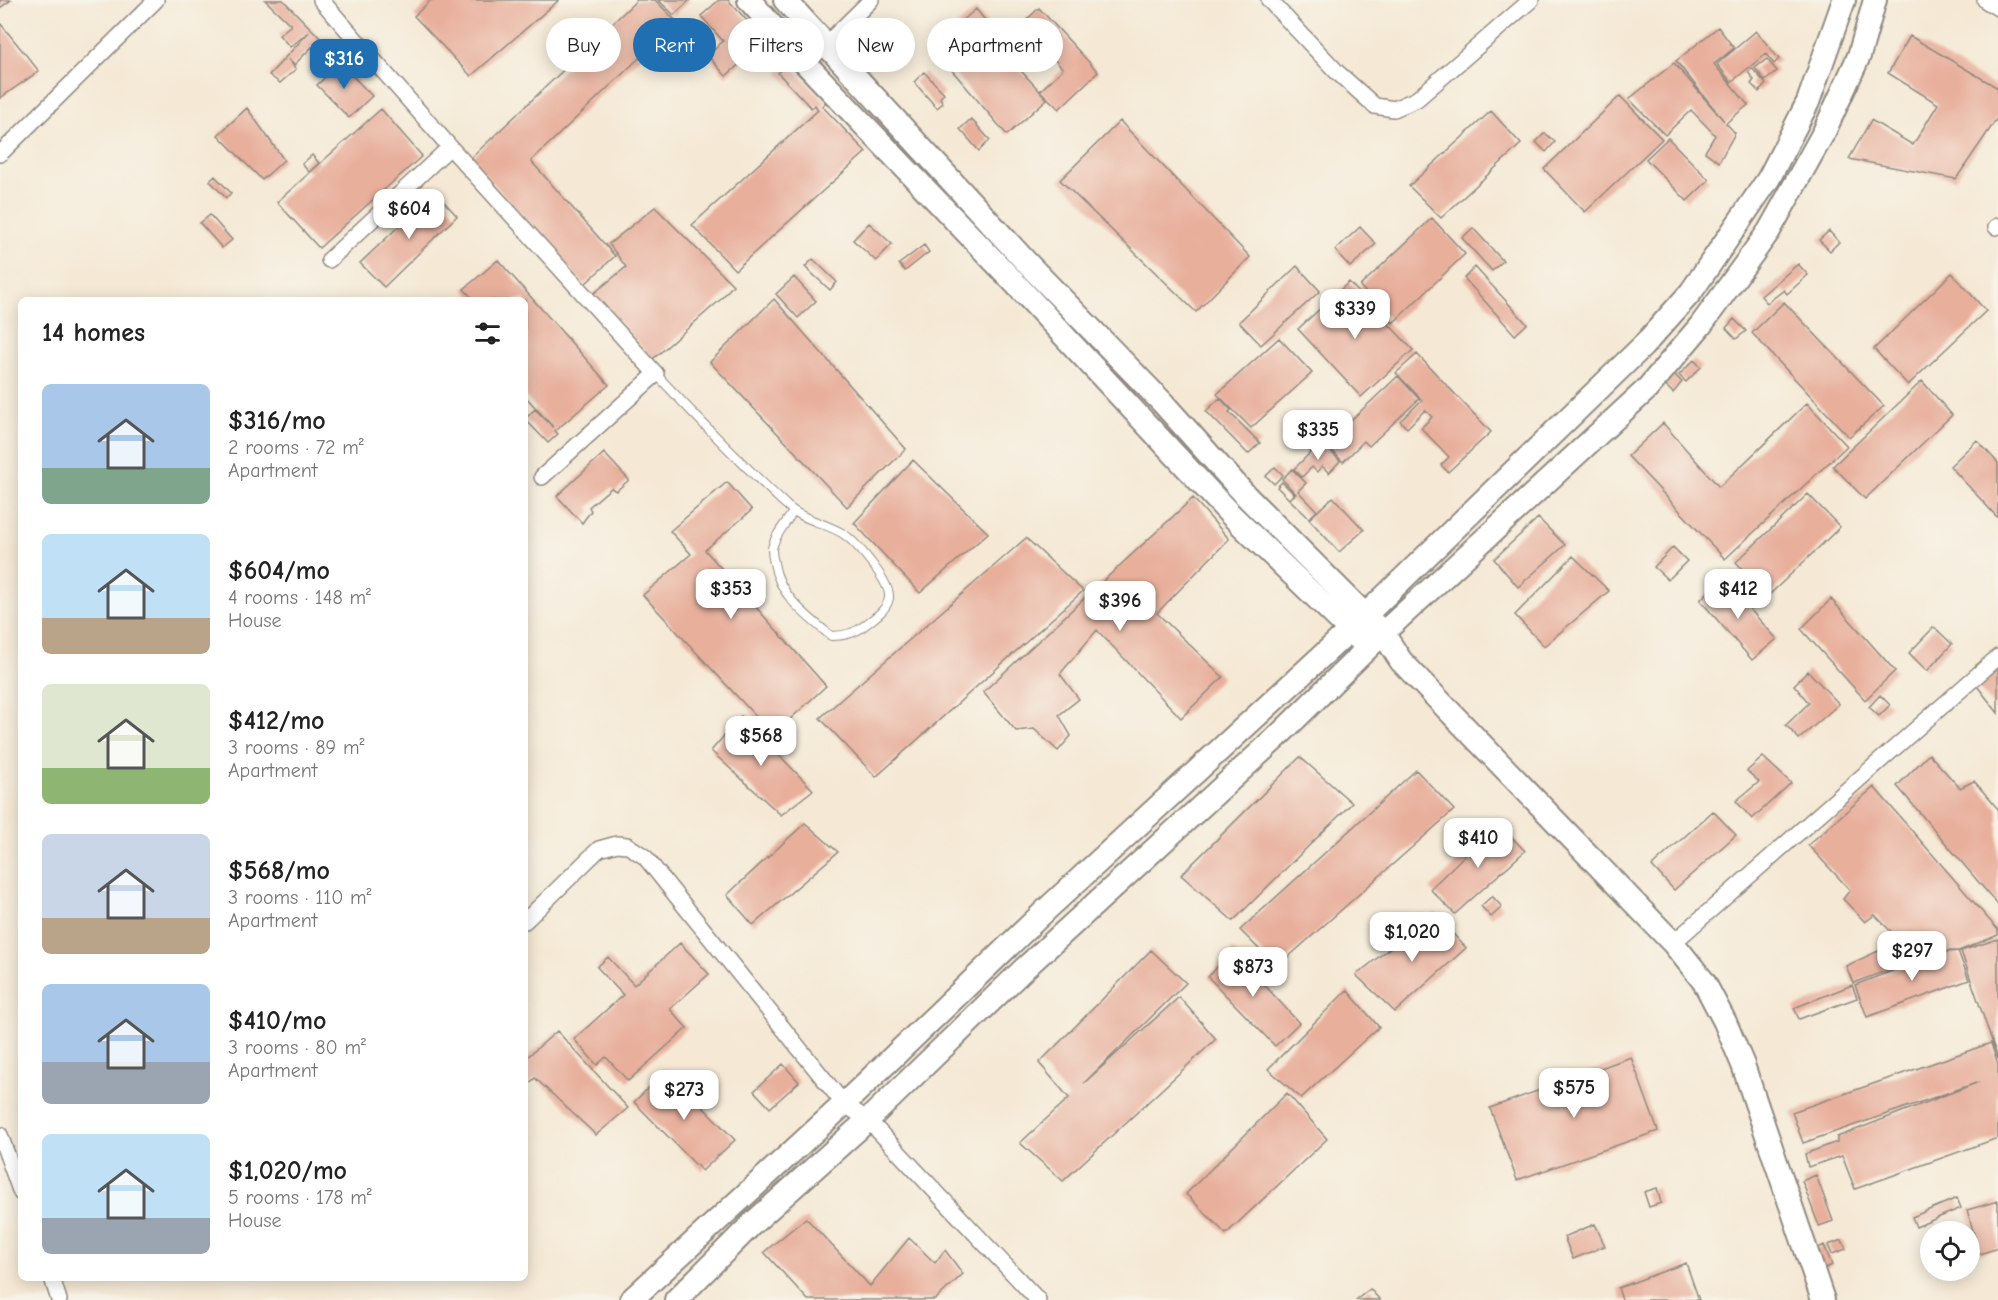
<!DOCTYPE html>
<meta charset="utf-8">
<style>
:root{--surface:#fff;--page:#f2f2f2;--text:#222;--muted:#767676;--accent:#1f6fb2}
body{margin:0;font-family:"Comic Neue",sans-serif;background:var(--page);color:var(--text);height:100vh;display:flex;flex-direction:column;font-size:22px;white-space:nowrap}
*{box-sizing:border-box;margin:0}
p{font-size:20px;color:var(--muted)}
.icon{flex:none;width:33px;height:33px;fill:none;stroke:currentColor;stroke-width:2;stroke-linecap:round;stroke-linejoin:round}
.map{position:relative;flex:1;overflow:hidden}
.details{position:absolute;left:18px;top:297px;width:510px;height:984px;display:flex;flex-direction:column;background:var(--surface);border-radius:9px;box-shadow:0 3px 15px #0003}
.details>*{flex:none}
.guide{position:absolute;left:546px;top:18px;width:570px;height:54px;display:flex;gap:12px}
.buttons{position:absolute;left:1920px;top:1221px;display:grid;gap:12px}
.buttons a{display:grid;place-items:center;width:60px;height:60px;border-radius:50%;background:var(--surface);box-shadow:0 3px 15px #0003;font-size:30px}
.price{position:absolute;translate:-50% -51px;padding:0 14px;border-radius:12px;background:#fff;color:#222;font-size:20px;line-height:39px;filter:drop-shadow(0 2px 3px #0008)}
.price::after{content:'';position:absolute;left:50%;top:36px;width:18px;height:14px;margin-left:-9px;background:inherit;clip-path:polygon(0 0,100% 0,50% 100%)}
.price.active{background:var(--accent);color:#fff}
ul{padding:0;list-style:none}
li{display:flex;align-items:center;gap:18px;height:150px;padding:0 24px}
li span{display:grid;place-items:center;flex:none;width:168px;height:120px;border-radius:9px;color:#555}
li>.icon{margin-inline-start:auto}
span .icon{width:72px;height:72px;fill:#fffc;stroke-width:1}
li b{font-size:26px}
h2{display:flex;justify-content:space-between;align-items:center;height:72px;padding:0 24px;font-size:26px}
.tag{padding:0 21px;border-radius:27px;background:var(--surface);box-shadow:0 3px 15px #0003;font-size:21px;line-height:54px}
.tag.active{background:var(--accent);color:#fff}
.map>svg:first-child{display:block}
.building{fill:#e8af9b}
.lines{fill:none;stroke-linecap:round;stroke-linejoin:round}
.lane-casing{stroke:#908a80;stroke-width:10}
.street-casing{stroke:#908a80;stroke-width:18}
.secondary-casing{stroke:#908a80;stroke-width:26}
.lane{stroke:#fff;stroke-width:8}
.street{stroke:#fff;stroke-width:15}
.secondary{stroke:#fff;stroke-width:22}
</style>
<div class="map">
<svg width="1998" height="1300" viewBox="0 0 1998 1300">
<rect width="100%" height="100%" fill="#f7f3e8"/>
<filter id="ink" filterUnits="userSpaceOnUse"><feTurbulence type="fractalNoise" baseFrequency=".0167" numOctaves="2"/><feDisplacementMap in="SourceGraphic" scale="12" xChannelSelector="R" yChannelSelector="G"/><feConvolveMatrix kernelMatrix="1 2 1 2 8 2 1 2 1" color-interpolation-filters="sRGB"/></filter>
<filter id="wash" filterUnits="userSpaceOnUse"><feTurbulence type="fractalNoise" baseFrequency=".008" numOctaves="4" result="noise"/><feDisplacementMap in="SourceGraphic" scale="24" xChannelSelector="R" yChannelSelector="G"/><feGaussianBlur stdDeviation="1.35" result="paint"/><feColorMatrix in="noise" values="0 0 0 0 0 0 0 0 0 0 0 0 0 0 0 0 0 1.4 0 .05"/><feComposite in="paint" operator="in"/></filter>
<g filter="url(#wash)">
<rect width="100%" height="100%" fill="#f5e9d5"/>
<g id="blocks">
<path class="building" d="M 0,0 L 11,0 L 0,8 Z
M 265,0 L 283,0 L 327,45 L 319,53 L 312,47 L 294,65 L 288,59 L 296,69 L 280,83 L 269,75 L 309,32 L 290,47 L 279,35 L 291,25 Z
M 431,0 L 559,0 L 471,76 L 414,16 Z
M 637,0 L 655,0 L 677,22 L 531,161 L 615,256 L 584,285 L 471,158 Z
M 658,0 L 690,0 L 674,15 Z
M 719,0 L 728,0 L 766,41 L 726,76 L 708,56 L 723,41 L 701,16 Z
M 1039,8 L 1098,72 L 1059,109 L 1040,91 L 1063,69 L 1041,44 L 1021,62 L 1002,43 Z
M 976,9 L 996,34 L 980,47 L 1001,69 L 1012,61 L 1047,99 L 1007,135 L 939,55 L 952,43 L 946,35 Z
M 0,23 L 39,71 L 0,98 Z
M 1718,27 L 1734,48 L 1714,64 L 1748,105 L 1726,123 L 1735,133 L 1719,162 L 1705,152 L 1715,135 L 1691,110 L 1665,135 L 1629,99 L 1674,63 L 1724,121 L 1676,61 Z
M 1756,31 L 1779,59 L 1774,64 L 1766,54 L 1731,82 L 1717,64 Z
M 1910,36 L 1998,88 L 1998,117 L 1956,179 L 1849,159 L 1871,120 L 1913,145 L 1938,104 L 1888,73 Z
M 1767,59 L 1777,71 L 1765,81 L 1755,68 Z
M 340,63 L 372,96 L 349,118 L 317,85 Z
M 788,63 L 826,102 L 822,106 L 866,152 L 735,270 L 692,225 L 818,110 L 815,105 L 811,108 L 778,73 Z
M 1752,68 L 1766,84 L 1759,92 L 1751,84 L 1754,80 L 1748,72 Z
M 924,72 L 944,93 L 940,98 L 943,103 L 937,108 L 914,82 Z
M 1620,96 L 1662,139 L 1585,212 L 1544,169 Z
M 247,108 L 284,160 L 262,180 L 218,135 Z
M 381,109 L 422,156 L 319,248 L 277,202 Z
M 1491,111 L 1521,144 L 1441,218 L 1409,186 Z
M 971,119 L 990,140 L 979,151 L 960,129 Z
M 1120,121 L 1250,257 L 1196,312 L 1060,180 Z
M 1545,133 L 1555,142 L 1546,152 L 1536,142 Z
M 1668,138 L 1709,180 L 1687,201 L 1646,159 Z
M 312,155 L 319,163 L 309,172 L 302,164 Z
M 215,176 L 231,193 L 226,198 L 210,181 Z
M 435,192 L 457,216 L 384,287 L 360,263 Z
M 655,207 L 733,285 L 720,300 L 653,359 L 593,294 L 626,267 L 609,244 Z
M 210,215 L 232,240 L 222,248 L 200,223 Z
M 1432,218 L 1465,254 L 1393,323 L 1360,286 Z
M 869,223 L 892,244 L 876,261 L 853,240 Z
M 1360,227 L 1376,244 L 1350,267 L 1335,250 Z
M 1473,228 L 1503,261 L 1492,271 L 1462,238 Z
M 1829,231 L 1839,242 L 1830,251 L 1819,240 Z
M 924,245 L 929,252 L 905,271 L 899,264 Z
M 813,259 L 837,282 L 830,290 L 805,267 Z
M 498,260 L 609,385 L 555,431 L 558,434 L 548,443 L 525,419 L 535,409 L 553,427 L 525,396 L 525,300 L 474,300 L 464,289 Z
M 1798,264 L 1808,275 L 1787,294 L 1784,290 L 1767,303 L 1761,296 Z
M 1297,266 L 1320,291 L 1261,345 L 1239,322 Z
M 1475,267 L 1527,324 L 1515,335 L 1464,278 Z
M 1952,273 L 1986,311 L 1908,385 L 1874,349 Z
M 794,277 L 816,301 L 798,318 L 776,294 Z
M 1349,282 L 1413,350 L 1361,397 L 1298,329 Z
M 774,299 L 906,449 L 847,507 L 710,362 Z
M 1784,302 L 1884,406 L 1849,437 L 1752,333 Z
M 1734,319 L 1746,331 L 1736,339 L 1726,328 Z
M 1279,338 L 1312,373 L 1251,428 L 1217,394 Z
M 1417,354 L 1491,432 L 1448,472 L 1441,465 L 1449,457 L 1421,428 L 1432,417 L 1425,410 L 1407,428 L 1400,421 L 1422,400 L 1396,373 Z
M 1694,360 L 1701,367 L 1686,382 L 1679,375 Z
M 1674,374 L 1682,382 L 1673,393 L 1664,384 Z
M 1398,376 L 1419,399 L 1369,446 L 1364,441 L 1343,462 L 1323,441 L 1343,420 L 1347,424 Z
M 1922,381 L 1952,415 L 1865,499 L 1833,466 Z
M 1220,398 L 1231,410 L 1229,412 L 1260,443 L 1248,454 L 1206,411 Z
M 1807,403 L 1847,446 L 1725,559 L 1628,456 L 1663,423 L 1719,487 Z
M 1977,440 L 1998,463 L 1998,518 L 1950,466 Z
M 1321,442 L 1340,461 L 1329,473 L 1322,466 L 1317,472 L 1312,467 L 1302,477 L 1294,469 Z
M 604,453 L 629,480 L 616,491 L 611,488 L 589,507 L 591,511 L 582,523 L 557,496 Z
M 913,460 L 988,533 L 920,593 L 854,523 Z
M 1275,467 L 1283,475 L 1274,484 L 1266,476 Z
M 1292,469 L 1306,483 L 1298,491 L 1317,511 L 1309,518 L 1289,499 L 1296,494 L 1282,479 Z
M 727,482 L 752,510 L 705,550 L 826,686 L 773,735 L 643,595 L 691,554 L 670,531 Z
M 1282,482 L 1294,494 L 1289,499 L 1277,487 Z
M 1808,494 L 1840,527 L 1767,597 L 1736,562 Z
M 1333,497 L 1364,530 L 1339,552 L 1309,519 Z
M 1193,498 L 1229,539 L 1157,613 L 1223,677 L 1181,718 L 1097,630 L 1060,674 L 1079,699 L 1059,715 L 1071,736 L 1058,751 L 1034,729 L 1016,731 L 983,692 Z
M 1538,518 L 1565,545 L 1518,587 L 1494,559 Z
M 1026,538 L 1083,591 L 876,777 L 820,718 Z
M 1673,547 L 1687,561 L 1668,580 L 1654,567 Z
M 1573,556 L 1609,591 L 1544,646 L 1515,615 Z
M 1722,579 L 1777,639 L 1752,660 L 1700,600 Z
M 1831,599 L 1895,671 L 1865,700 L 1801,629 Z
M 1934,627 L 1952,644 L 1927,671 L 1909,653 Z
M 1998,660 L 1998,713 L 1974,682 Z
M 1808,671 L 1839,704 L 1799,739 L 1786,725 L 1809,703 L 1794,685 Z
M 1880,695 L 1890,705 L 1879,716 L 1869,707 Z
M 741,716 L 813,790 L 781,815 L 711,751 Z
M 1929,754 L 1960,788 L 1974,781 L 1998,809 L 1998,905 L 1897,786 Z
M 1300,757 L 1352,803 L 1233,921 L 1181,875 Z
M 1763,757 L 1791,783 L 1752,819 L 1736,801 L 1759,782 L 1747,771 Z
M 1416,770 L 1454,810 L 1277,967 L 1240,930 Z
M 1874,787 L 1998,930 L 1998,935 L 1959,951 L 1940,951 L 1853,983 L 1846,966 L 1900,941 L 1875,915 L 1865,922 L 1843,899 L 1850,890 L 1808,845 Z
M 1713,811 L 1736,835 L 1674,890 L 1652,866 Z
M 805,823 L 838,852 L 753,925 L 727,895 Z
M 1498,823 L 1525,851 L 1455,914 L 1430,889 Z
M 1492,896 L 1502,907 L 1491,917 L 1481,906 Z
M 1434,913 L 1466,948 L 1395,1012 L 1356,975 Z
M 1998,939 L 1998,1059 L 1961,951 Z
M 680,943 L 709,974 L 670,1009 L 687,1028 L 628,1081 L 606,1057 L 597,1065 L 574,1039 L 623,995 L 597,967 L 608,957 L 634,985 Z
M 1151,950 L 1186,983 L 1084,1083 L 1179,997 L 1216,1039 L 1063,1181 L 1020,1143 L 1069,1098 L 1039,1063 Z
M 1233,950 L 1299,1023 L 1275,1046 L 1208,977 Z
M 1958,951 L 1969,980 L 1867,1017 L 1855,985 L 1939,953 Z
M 1852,985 L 1857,998 L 1799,1019 L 1794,1008 Z
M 1347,990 L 1379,1027 L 1301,1098 L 1268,1069 Z
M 557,1031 L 628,1108 L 596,1135 L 535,1078 L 525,1087 L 525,1059 Z
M 1991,1043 L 1998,1065 L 1998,1138 L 1855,1189 L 1842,1156 L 1808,1167 L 1805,1154 L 1837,1142 L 1837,1137 L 1979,1082 L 1803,1143 L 1792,1112 Z
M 1631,1057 L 1658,1131 L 1517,1180 L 1490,1108 Z
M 783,1064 L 799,1082 L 770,1108 L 754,1091 Z
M 667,1070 L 735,1140 L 702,1171 L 634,1102 Z
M 1287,1093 L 1327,1139 L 1226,1234 L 1186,1194 Z
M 1816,1175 L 1833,1221 L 1819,1226 L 1802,1181 Z
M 1657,1188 L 1661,1203 L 1649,1207 L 1644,1192 Z
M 1957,1198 L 1961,1208 L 1916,1227 L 1912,1217 Z
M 1998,1201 L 1998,1248 L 1980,1254 L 1967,1210 Z
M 806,1218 L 870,1286 L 909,1238 L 935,1263 L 945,1250 L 963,1274 L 935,1300 L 808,1300 L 764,1252 Z
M 1595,1224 L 1605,1246 L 1573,1259 L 1564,1237 Z
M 1842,1240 L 1846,1249 L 1832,1254 L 1828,1245 Z
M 1824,1245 L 1832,1265 L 1823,1269 L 1814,1250 Z
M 1686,1263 L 1699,1300 L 1622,1300 L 1618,1288 Z
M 1370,1289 L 1380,1300 L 1356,1300 Z"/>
</g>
</g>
<g filter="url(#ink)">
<use href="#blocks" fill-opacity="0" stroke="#908a80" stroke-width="1.5"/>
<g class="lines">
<defs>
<path id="lane" d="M 656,374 C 698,419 740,462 785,504 C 800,519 823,522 842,533 C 855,541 891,582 889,598 C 887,610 874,618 865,625 C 856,633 843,636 831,636 C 807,616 779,596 774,563 C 773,559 772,553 772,549 C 774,536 786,523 793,512"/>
<path id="street" d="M 321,0 L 450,147 L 656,374 L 542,477
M 1269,0 L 1337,72 L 1375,106 L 1394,109 L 1417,99 L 1531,0
M 1985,0 L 1998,8
M 806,64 L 871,0
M 0,154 L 156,0
M 1996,227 L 1998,226
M 329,260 L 450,147
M 525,921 L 599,849 L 617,844 L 627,845 L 645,857 L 844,1104 L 868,1120 L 1038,1300
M 1673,943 L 1998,657
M 0,1135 L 21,1193
M 52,1278 L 59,1300"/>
<path id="secondary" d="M 749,0 L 806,64 L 1014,282 L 1230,514 L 1360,640
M 785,0 L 1028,264 L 1162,402 L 1248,498 L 1383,633 L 1401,661 L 1673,943 L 1704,982 L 1725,1022 L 1743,1065 L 1823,1300
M 631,1300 L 844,1104 L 1048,908 L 1350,630 L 1643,346 L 1691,292 L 1769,178 L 1808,102 L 1844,0
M 676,1300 L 752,1224 L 868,1120 L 1025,968 L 1276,738 L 1383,633 L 1647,389 L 1701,325 L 1769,231 L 1824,132 L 1859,56 L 1875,0"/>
</defs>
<use href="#lane" class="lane-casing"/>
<use href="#street" class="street-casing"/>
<use href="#secondary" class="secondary-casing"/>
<use href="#lane" class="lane"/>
<use href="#street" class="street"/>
<use href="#secondary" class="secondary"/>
</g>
</g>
</svg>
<div class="buttons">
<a><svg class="icon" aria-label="locate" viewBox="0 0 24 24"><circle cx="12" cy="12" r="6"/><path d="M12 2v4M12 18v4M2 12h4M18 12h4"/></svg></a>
</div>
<b class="price active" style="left:344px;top:90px">$316</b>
<b class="price" style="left:409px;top:240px">$604</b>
<b class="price" style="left:1355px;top:340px">$339</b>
<b class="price" style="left:1318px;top:461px">$335</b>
<b class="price" style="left:731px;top:620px">$353</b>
<b class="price" style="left:1738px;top:620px">$412</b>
<b class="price" style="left:1120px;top:632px">$396</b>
<b class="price" style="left:761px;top:767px">$568</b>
<b class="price" style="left:1478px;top:869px">$410</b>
<b class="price" style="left:1412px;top:963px">$1,020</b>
<b class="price" style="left:1912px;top:982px">$297</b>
<b class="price" style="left:1253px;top:998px">$873</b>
<b class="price" style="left:1574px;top:1119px">$575</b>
<b class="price" style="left:684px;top:1121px">$273</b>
<div class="guide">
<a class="tag">Buy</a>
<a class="tag active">Rent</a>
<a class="tag">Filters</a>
<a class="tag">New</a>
<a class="tag">Apartment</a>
</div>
<section class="details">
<h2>14 homes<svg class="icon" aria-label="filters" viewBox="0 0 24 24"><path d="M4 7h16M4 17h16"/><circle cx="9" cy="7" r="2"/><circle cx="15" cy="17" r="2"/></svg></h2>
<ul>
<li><span style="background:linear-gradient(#a9c7e8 70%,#7fa58c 0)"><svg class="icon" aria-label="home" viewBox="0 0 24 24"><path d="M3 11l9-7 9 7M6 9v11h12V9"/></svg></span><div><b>$316/mo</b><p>2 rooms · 72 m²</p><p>Apartment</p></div></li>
<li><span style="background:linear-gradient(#bfe0f5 70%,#b9a48a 0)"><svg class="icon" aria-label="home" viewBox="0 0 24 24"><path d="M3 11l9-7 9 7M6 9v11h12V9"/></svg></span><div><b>$604/mo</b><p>4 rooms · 148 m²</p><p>House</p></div></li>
<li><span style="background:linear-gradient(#dfe7d0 70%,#8fb573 0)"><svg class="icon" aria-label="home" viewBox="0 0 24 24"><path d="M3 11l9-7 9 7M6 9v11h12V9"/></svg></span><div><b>$412/mo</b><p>3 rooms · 89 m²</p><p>Apartment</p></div></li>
<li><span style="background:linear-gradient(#c9d6e8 70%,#b9a48a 0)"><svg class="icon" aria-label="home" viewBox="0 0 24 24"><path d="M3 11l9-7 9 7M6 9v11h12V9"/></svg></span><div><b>$568/mo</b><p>3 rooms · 110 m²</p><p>Apartment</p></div></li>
<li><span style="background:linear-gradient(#a9c7e8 65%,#9aa5b1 0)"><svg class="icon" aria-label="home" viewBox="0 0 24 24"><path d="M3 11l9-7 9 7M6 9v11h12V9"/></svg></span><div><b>$410/mo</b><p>3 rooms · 80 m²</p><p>Apartment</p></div></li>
<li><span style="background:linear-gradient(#bfe0f5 70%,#9aa5b1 0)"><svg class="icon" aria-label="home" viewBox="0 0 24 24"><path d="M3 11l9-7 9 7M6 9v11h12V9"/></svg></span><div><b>$1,020/mo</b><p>5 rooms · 178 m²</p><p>House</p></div></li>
</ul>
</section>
</div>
